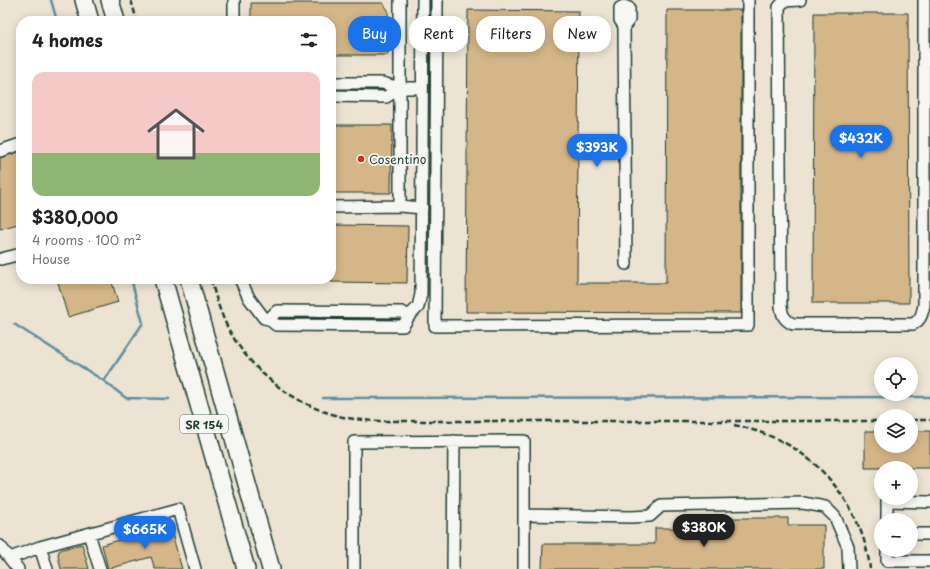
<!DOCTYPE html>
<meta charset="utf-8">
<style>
:root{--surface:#fff;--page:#f6f6f6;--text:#222;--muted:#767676;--accent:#1a73e8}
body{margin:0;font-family:"Playpen Sans",sans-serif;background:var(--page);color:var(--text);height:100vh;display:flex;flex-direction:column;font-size:15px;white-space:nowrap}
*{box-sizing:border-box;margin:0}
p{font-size:13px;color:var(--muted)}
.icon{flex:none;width:22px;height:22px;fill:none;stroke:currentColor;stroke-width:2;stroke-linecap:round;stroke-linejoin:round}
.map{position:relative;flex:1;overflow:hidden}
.details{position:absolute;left:16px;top:16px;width:320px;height:268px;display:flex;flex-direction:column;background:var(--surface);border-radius:16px;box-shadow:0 2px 10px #0003}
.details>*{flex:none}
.top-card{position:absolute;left:348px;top:16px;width:380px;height:36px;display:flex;gap:8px}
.fabs{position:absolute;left:874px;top:357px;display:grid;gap:8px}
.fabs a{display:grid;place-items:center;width:44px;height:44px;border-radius:50%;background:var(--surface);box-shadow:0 2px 10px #0003;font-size:20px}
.price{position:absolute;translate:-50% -34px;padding:0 9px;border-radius:14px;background:var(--accent);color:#fff;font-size:13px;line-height:26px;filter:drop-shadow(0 1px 2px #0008)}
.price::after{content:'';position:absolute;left:50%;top:24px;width:12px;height:9px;margin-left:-6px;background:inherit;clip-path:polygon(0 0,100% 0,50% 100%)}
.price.current{background:#222;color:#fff}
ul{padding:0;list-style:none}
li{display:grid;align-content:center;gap:8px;height:212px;padding:0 16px}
li span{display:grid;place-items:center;height:124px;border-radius:12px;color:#555}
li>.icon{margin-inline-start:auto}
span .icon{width:72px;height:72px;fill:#fffc;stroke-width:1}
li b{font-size:17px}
h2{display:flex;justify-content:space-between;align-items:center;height:48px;padding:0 16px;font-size:17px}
.tag{padding:0 14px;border-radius:16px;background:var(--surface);box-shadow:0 2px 10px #0003;font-size:14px;line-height:36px}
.tag.current{background:var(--accent);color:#fff}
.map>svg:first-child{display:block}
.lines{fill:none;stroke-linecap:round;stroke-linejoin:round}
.stream{stroke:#608da1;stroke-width:2.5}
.building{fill:#d4b688;stroke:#1f3d34}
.minor-casing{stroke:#1f3d34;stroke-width:14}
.highway-casing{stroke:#1f3d34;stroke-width:20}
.minor{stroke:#f6f6f2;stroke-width:11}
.highway{stroke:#f6f6f2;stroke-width:17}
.rail{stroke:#1f3d34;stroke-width:2.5;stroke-dasharray:6 3;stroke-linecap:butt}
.poi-dot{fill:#c8321e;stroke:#f6f6f2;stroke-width:1.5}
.labels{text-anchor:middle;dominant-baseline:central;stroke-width:3.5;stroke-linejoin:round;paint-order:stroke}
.shield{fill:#f6f6f2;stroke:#60746d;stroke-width:1}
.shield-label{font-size:11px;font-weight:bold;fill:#1f3d34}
.poi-label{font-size:12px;fill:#1f3d34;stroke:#f6f6f2;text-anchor:start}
</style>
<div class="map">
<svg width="930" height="569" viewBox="0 0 930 569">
<rect width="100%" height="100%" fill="#ece3d2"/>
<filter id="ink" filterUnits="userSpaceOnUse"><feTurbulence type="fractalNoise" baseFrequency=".025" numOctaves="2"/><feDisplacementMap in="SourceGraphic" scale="8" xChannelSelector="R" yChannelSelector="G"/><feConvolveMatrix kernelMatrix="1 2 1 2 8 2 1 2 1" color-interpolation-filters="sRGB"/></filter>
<g filter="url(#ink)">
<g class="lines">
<path class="stream" d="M 51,0 L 57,21
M 14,324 L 104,381 L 126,398 L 169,399
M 104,381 L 143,323 L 131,279
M 323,398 L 930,397"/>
</g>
<path class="building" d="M 251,3 L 383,3 L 388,10 L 388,55 L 331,55 L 331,21 L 251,21 Z
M 468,10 L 579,11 L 577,283 L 666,283 L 667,10 L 741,10 L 741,313 L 466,312 Z
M 814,13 L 908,13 L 909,303 L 813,303 Z
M 331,125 L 392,125 L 391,193 L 331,193 Z
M 21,151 L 21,223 L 0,229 L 0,158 Z
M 331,225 L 408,226 L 407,283 L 331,282 Z
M 57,279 L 111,279 L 118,302 L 68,317 Z
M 865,431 L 881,431 L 881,446 L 911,446 L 911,431 L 930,431 L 930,468 L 865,468 Z
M 696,518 L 788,518 L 788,525 L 824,525 L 824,569 L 542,569 L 543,544 L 655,544 L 655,528 L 696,528 Z
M 165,527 L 168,527 L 171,530 L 182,569 L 155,569 L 151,557 L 108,569 L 102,545 Z
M 82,544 L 89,569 L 61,569 L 58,555 L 59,551 L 63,549 Z"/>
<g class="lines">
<defs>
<path id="minor" d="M 234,0 L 234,21
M 400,0 L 400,206
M 437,0 L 435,326 L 748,325 L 748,0
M 800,0 L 784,1 L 779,7 L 781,306 C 782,315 784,320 793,324 L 913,324 C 921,320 922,314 924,305 L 924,0
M 624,6 L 629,8 L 629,20 L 624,26 L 620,20 L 620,8 Z
M 624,26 L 626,264
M 331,83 L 382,83 L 400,88 L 422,88
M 331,96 L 386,97 L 400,88
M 0,151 L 21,144
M 331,207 L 400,206 L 422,208
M 1,259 L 21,254
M 240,279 L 249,298 L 264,318 L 269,319
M 409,316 L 402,312 L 277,311 L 269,319 L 276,325 L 403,326 L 409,316 L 418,307 L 421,294 L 423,0
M 524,515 L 631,517 L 650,516 L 661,506 L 803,503 L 825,507 L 835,517 L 848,547 L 849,569
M 887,520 L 887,501 L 930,502
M 89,534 L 100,569
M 911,534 L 930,534
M 0,546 L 18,569
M 40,547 L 47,569
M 887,550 L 887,561 L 930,561
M 10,558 L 40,547 L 178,509 L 195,569
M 354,569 L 354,442 L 524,441 L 524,569
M 453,569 L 454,441"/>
<path id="highway" d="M 84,0 L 90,21
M 110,0 L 116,21
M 163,279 L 246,569
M 189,279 L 271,569"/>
</defs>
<use href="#minor" class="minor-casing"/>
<use href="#highway" class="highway-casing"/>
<use href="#minor" class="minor"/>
<use href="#highway" class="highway"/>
<path class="rail" d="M 131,0 L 137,21
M 211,279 C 215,296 220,312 228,328 C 251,372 295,406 343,417 C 357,420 371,421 386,421 L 881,421
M 911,420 L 930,420
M 734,425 C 757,430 782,439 801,453 C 838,480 865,523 870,569"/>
</g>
</g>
<circle class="poi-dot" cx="361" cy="159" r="4"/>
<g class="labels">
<rect class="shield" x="180" y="415" width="48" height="18" rx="3"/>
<g class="shield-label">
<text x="204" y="424">SR 154</text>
</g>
<g class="poi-label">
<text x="369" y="159">Cosentino</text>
</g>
</g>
</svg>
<div class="fabs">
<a><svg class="icon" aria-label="locate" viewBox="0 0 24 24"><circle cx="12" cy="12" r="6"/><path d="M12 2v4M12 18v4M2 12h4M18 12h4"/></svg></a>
<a><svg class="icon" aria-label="layers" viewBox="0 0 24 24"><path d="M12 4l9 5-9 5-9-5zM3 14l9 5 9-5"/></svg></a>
<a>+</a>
<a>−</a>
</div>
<b class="price" style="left:861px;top:159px">$432K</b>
<b class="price" style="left:597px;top:168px">$393K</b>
<b class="price current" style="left:704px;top:548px">$380K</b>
<b class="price" style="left:145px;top:550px">$665K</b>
<div class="top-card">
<a class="tag current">Buy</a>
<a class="tag">Rent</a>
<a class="tag">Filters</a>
<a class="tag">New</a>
</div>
<section class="details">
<h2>4 homes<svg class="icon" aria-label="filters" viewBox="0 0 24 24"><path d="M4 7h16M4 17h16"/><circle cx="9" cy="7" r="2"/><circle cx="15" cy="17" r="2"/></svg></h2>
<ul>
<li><span style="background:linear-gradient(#f6c9c9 65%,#8fb573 0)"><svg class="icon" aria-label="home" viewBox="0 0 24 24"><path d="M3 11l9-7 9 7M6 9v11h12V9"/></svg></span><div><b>$380,000</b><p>4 rooms · 100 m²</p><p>House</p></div></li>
</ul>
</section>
</div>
